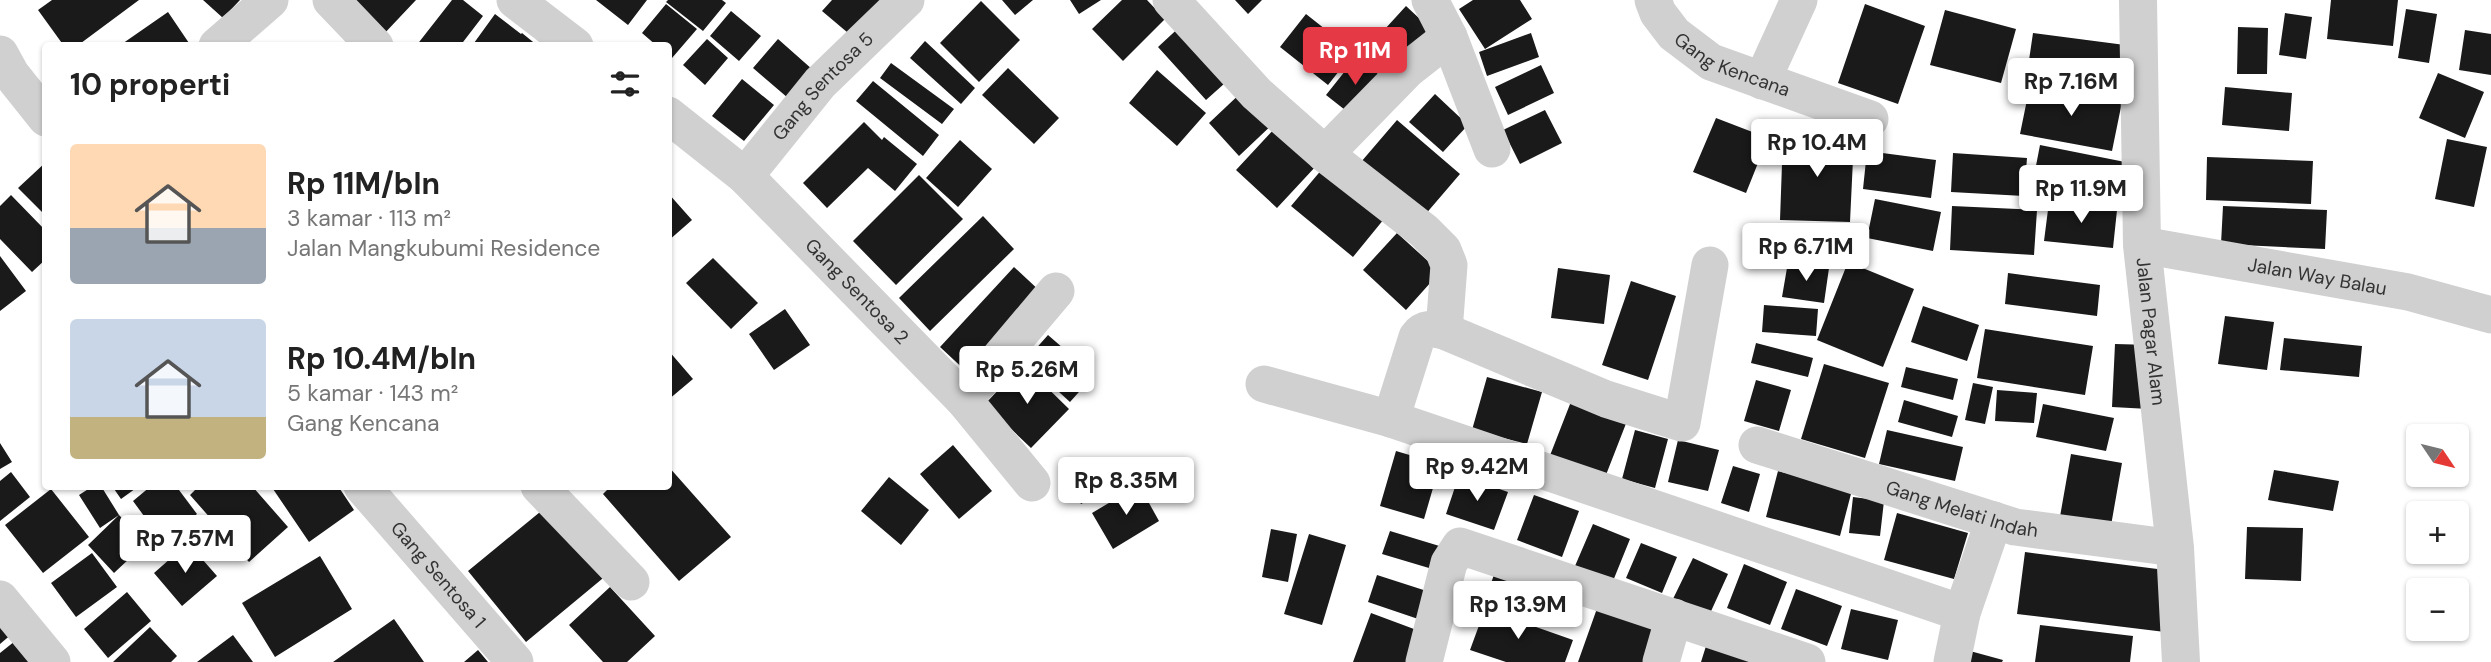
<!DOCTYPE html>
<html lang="id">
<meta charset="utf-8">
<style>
:root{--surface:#fff;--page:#f6f6f6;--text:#222;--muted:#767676;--accent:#e63946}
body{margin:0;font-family:"DM Sans",sans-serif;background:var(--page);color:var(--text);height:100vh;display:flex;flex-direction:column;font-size:26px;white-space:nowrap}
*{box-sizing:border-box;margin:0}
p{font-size:23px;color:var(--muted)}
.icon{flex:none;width:38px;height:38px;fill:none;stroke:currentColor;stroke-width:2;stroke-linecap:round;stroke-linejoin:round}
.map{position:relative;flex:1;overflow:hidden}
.sheet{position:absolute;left:42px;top:42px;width:630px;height:448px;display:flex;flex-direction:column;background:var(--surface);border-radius:7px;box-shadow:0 2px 5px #0004}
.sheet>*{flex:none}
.needle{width:46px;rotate:125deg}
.tools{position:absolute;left:2406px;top:424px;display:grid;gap:14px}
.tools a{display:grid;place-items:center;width:63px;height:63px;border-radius:7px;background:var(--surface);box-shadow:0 2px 5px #0004;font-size:35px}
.price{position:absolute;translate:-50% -60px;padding:0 16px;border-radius:7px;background:#fff;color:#222;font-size:23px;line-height:46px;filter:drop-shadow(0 2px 4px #0008)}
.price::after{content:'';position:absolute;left:50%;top:42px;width:21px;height:16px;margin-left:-10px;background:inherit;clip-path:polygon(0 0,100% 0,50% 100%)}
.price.on{background:var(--accent);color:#fff}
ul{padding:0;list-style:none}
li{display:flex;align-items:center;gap:21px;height:175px;padding:0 28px}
li span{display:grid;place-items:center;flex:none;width:196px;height:140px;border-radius:7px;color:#555}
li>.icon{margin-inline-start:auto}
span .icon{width:84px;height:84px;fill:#fffc;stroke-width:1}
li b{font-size:30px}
h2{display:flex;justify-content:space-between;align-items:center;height:84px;padding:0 28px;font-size:30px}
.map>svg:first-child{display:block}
.building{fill:#1a1a1a}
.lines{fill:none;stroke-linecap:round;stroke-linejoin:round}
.minor{stroke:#d0d0d0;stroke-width:37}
.tertiary{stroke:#d0d0d0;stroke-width:38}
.labels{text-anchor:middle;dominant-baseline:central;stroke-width:7;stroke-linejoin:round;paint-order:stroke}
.street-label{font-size:19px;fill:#333;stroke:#fff}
</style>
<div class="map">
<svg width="2491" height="662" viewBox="0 0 2491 662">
<rect width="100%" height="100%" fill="#fff"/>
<path class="building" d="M 52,0 L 139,0 L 77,46 L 64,46 L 38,10 Z
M 203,0 L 240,0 L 223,18 Z
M 353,0 L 416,0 L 382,36 Z
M 452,0 L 463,0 L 483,16 L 460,46 L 416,46 Z
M 596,0 L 647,0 L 628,25 Z
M 668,0 L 722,0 L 726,3 L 703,31 L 666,2 Z
M 832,0 L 887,0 L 854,38 L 822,11 Z
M 1002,0 L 1033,0 L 1015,15 Z
M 1070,0 L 1101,0 L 1079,14 Z
M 1122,0 L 1147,0 L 1165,19 L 1123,61 L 1092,29 Z
M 1235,0 L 1262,0 L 1248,14 Z
M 1473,0 L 1520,0 L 1532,19 L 1485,49 L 1459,9 Z
M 2331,0 L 2398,0 L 2393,46 L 2327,39 Z
M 981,1 L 1020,40 L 979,82 L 940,43 Z
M 666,4 L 697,29 L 672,58 L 668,55 L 668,46 L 657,46 L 642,33 Z
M 1865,4 L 1925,26 L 1898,104 L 1838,83 Z
M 1406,6 L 1436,34 L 1404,68 L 1374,41 Z
M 2406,9 L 2437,14 L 2429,63 L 2398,58 Z
M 1945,10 L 2016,29 L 2001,83 L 1930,65 Z
M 731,11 L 761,36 L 739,61 L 710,36 Z
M 168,12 L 191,46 L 119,46 Z
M 2285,13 L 2312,17 L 2306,59 L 2279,55 Z
M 495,14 L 521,34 L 522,33 L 538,46 L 478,46 L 474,43 Z
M 1306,14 L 1354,52 L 1328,85 L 1280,47 Z
M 1185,22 L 1234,75 L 1206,100 L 1158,47 Z
M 2238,27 L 2268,28 L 2267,74 L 2237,74 Z
M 2465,30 L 2491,34 L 2491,75 L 2459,70 Z
M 1531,33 L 1539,57 L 1487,76 L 1479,52 Z
M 2033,33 L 2125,45 L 2120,79 L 2028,67 Z
M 707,39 L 728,58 L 705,85 L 683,65 Z
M 778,39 L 813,70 L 788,98 L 753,68 Z
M 925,41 L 975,88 L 961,104 L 910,58 Z
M 1357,56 L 1384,79 L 1354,117 L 1326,95 Z
M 891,63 L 954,109 L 942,124 L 880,78 Z
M 1541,65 L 1554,93 L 1508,115 L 1495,87 Z
M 1008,68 L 1059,118 L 1034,144 L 982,95 Z
M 1157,70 L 1206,113 L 1177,146 L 1129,103 Z
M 2438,73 L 2484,92 L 2465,138 L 2419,118 Z
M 742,79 L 774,105 L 744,141 L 712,116 Z
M 873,81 L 939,135 L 923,156 L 856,101 Z
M 2030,85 L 2122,102 L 2112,151 L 2020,134 Z
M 2225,87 L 2292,93 L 2289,131 L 2222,125 Z
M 1245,89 L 1276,121 L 1239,156 L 1209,123 Z
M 1435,94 L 1468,125 L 1443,152 L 1409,122 Z
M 1545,110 L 1562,143 L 1520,164 L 1503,130 Z
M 1716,118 L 1768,138 L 1746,193 L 1693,172 Z
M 1397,120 L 1460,174 L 1424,216 L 1361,162 Z
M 864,122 L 882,140 L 884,137 L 917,164 L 895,191 L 868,168 L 827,208 L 803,183 Z
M 1276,127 L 1317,165 L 1277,208 L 1236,170 Z
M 1783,136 L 1854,138 L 1850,222 L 1780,220 Z
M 2447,139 L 2487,147 L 2474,207 L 2435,199 Z
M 960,140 L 992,169 L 958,207 L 926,178 Z
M 2040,145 L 2125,162 L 2118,193 L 2034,176 Z
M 1867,151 L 1936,160 L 1931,198 L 1863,189 Z
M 1953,153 L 2027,158 L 2024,196 L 1951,192 Z
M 2207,157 L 2313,161 L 2311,204 L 2206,200 Z
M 46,162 L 46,216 L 18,188 Z
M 1323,168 L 1384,219 L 1353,257 L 1291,206 Z
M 919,175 L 963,219 L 896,285 L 853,241 Z
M 668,193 L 692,220 L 668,241 Z
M 11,195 L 46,231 L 46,259 L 32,272 L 0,239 L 0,206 Z
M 1875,199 L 1941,212 L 1933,251 L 1867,238 Z
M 2049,202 L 2117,210 L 2113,248 L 2044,241 Z
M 1952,206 L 2037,210 L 2034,255 L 1950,250 Z
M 2223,206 L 2327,210 L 2325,249 L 2221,244 Z
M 983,216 L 1014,249 L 930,331 L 899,298 Z
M 1397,233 L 1440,272 L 1406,310 L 1363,270 Z
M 0,256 L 26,291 L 0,311 Z
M 713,258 L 758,303 L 731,329 L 686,283 Z
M 1788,262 L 1829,268 L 1824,303 L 1782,297 Z
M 1848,262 L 1914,289 L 1883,367 L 1817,340 Z
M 1014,267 L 1042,293 L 968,373 L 940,347 Z
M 1558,268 L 1610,275 L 1604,324 L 1551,318 Z
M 2008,273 L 2100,285 L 2097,316 L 2005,304 Z
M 1631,281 L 1676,296 L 1648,380 L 1602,365 Z
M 1764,305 L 1818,309 L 1816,336 L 1762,332 Z
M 1923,306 L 1979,325 L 1967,361 L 1911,342 Z
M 785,309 L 810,345 L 774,370 L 749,334 Z
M 2225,316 L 2274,322 L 2267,370 L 2218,364 Z
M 1985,329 L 2093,346 L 2085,395 L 1977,378 Z
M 1048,335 L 1094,375 L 1070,402 L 1025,361 Z
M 2284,338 L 2362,346 L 2359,377 L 2280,370 Z
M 1756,343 L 1813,358 L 1808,377 L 1751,363 Z
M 2115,344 L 2152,345 L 2149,409 L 2112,407 Z
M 668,350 L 693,379 L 668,400 Z
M 1023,364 L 1069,409 L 1031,448 L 985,404 Z
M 1824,364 L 1889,383 L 1865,458 L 1801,439 Z
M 1906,367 L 1958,379 L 1953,400 L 1901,387 Z
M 1487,377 L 1542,392 L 1527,444 L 1472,430 Z
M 1756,380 L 1791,390 L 1779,431 L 1744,421 Z
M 1973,383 L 1993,387 L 1985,424 L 1965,420 Z
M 1997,390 L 2037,393 L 2034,423 L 1995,421 Z
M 1572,399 L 1627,421 L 1604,480 L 1549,458 Z
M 1904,400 L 1958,416 L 1952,437 L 1898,422 Z
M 2043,404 L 2114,418 L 2106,451 L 2036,437 Z
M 1635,430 L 1668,439 L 1655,488 L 1622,479 Z
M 1887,430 L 1963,447 L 1955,481 L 1879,464 Z
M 1678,440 L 1719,450 L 1708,491 L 1668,482 Z
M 0,443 L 12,462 L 0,469 Z
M 953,445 L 992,491 L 959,519 L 920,474 Z
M 1396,451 L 1440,464 L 1424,519 L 1380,506 Z
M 2071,454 L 2122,463 L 2109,537 L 2058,528 Z
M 1108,460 L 1121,483 L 1081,504 L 1069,481 Z
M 668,466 L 731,537 L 679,581 L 603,494 L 611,486 L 668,486 Z
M 1733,466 L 1760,474 L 1749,512 L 1721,503 Z
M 2274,470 L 2339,481 L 2333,511 L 2268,500 Z
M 1778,471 L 1852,490 L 1840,536 L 1766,517 Z
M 11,472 L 30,497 L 0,521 L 0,481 Z
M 1459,475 L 1508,492 L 1494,530 L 1446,514 Z
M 889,477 L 929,510 L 901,545 L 861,511 Z
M 1139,485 L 1159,521 L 1113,549 L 1092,513 Z
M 93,486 L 101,486 L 119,515 L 100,528 L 79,495 Z
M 112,486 L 139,486 L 121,499 Z
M 151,486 L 176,486 L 197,514 L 163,542 L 133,501 Z
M 199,486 L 252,486 L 288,527 L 249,562 L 190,495 Z
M 271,486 L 338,486 L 354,510 L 309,542 Z
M 51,489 L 89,537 L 43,573 L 5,525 Z
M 1534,495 L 1579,511 L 1562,557 L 1517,540 Z
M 1853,497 L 1884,501 L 1880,536 L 1849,533 Z
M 551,503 L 608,574 L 526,642 L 468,571 Z
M 1897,513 L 1968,533 L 1954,579 L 1884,560 Z
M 119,515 L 146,543 L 114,573 L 88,545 Z
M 1593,524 L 1630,539 L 1613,581 L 1575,566 Z
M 2247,527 L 2303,528 L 2301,581 L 2245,579 Z
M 1271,529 L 1297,534 L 1288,582 L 1262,577 Z
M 1390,531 L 1446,548 L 1439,571 L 1382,554 Z
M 1309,534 L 1346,545 L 1322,625 L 1284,614 Z
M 188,543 L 217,576 L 182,606 L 154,573 Z
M 1641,543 L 1677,557 L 1662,593 L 1626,578 Z
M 2025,552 L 2173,571 L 2165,632 L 2017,614 Z
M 92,553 L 117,587 L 76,617 L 51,583 Z
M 320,556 L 352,609 L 275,657 L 242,603 Z
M 1693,558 L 1728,574 L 1707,620 L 1671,603 Z
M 1744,564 L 1787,582 L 1770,625 L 1727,608 Z
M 1495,572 L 1527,583 L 1517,611 L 1485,600 Z
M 1377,575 L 1436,594 L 1427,622 L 1368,602 Z
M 610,587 L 655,636 L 627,662 L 603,662 L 569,625 Z
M 1796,589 L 1842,606 L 1827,646 L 1781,629 Z
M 127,592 L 151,621 L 108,658 L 84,629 Z
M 1600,600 L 1661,622 L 1647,662 L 1578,662 Z
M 1485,609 L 1573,640 L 1565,662 L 1506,662 L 1470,650 Z
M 1851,609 L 1898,620 L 1888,660 L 1841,649 Z
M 1371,613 L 1422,632 L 1411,662 L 1353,662 Z
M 0,617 L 13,633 L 0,644 Z
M 394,619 L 424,662 L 333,662 Z
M 2040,625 L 2133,636 L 2130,662 L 2035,662 Z
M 150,627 L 177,656 L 171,662 L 113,662 Z
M 233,635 L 253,662 L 197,662 Z
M 15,641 L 31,662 L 0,662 L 0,653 Z
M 1706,646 L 1757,662 L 1701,662 Z
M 478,650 L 488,662 L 464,662 Z
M 1970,651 L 2003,660 L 2002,662 L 1968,662 Z"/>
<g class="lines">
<g class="minor">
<path d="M 331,0 L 375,46"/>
<path d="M 515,0 L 575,46"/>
<path d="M 1171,0 L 1257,94 L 1325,154 L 1424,231 L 1443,250 L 1449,265 L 1444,331"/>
<path d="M 1430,0 L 1449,37 L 1492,149"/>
<path id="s1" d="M 1653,0 L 1658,13 L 1674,34 L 1711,62 L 1870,119"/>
<path d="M 217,46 L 270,0"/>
<path d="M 0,54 L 11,74 L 46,118"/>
<path d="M 1762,81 L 1799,0"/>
<path id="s2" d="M 668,115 L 745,176 L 964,400 L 1032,483"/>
<path d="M 1325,154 L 1407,70 L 1449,37"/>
<path id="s3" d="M 745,176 L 820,83 L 906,0"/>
<path id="s4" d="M 2142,245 L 2408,292 L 2491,315"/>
<path d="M 1264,384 L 1391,419 L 1962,613"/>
<path d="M 964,400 L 1056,291"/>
<path d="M 1391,419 L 1417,337 C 1424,327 1434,329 1444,331 L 1606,399 L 1682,423 L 1710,265"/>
<path id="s5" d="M 1757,445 L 2015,527 L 2175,548"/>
<path id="s6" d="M 362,486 L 515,662"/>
<path d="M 539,486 L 631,582"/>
<path d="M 0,599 L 52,662"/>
<path d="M 1424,662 L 1449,563 L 1460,546 L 1807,662"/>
<path d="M 1661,662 L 1674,617"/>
<path d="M 1952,662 L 1962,613 L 1994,520"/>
</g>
<path class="tertiary" id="s7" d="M 2138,0 L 2142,245 L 2175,548 L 2181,662"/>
</g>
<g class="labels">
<g class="street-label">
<text stroke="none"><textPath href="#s1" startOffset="107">Gang Kencana</textPath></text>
<text stroke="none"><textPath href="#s3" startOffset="119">Gang Sentosa 5</textPath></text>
<text stroke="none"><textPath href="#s4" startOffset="178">Jalan Way Balau</textPath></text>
<text stroke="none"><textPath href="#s2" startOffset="259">Gang Sentosa 2</textPath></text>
<text stroke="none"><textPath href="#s7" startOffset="332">Jalan Pagar Alam</textPath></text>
<text stroke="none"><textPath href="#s5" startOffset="215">Gang Melati Indah</textPath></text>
<text stroke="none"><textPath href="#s6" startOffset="117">Gang Sentosa 1</textPath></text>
</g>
</g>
</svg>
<div class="tools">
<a><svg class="needle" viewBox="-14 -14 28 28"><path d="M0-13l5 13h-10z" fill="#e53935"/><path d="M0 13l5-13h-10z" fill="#767676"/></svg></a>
<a>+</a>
<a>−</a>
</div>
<b class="price on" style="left:1355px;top:87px">Rp 11M</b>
<b class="price" style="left:2071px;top:118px">Rp 7.16M</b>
<b class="price" style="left:1817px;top:179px">Rp 10.4M</b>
<b class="price" style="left:2081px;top:225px">Rp 11.9M</b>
<b class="price" style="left:1806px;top:283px">Rp 6.71M</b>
<b class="price" style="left:1027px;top:406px">Rp 5.26M</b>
<b class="price" style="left:1477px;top:503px">Rp 9.42M</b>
<b class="price" style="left:1126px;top:517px">Rp 8.35M</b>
<b class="price" style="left:185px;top:575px">Rp 7.57M</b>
<b class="price" style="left:1518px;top:641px">Rp 13.9M</b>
<section class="sheet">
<h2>10 properti<svg class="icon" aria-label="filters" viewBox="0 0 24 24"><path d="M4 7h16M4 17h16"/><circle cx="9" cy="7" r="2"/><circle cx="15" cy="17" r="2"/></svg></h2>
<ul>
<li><span style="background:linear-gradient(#ffd9b3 60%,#9aa5b1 0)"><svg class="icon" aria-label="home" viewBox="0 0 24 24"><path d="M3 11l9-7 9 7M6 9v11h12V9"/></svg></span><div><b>Rp 11M/bln</b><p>3 kamar · 113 m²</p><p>Jalan Mangkubumi Residence</p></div></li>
<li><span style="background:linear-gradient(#c9d6e8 70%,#c2b280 0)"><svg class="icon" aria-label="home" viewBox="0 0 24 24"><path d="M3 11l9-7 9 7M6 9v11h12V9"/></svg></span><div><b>Rp 10.4M/bln</b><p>5 kamar · 143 m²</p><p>Gang Kencana</p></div></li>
</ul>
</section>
</div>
